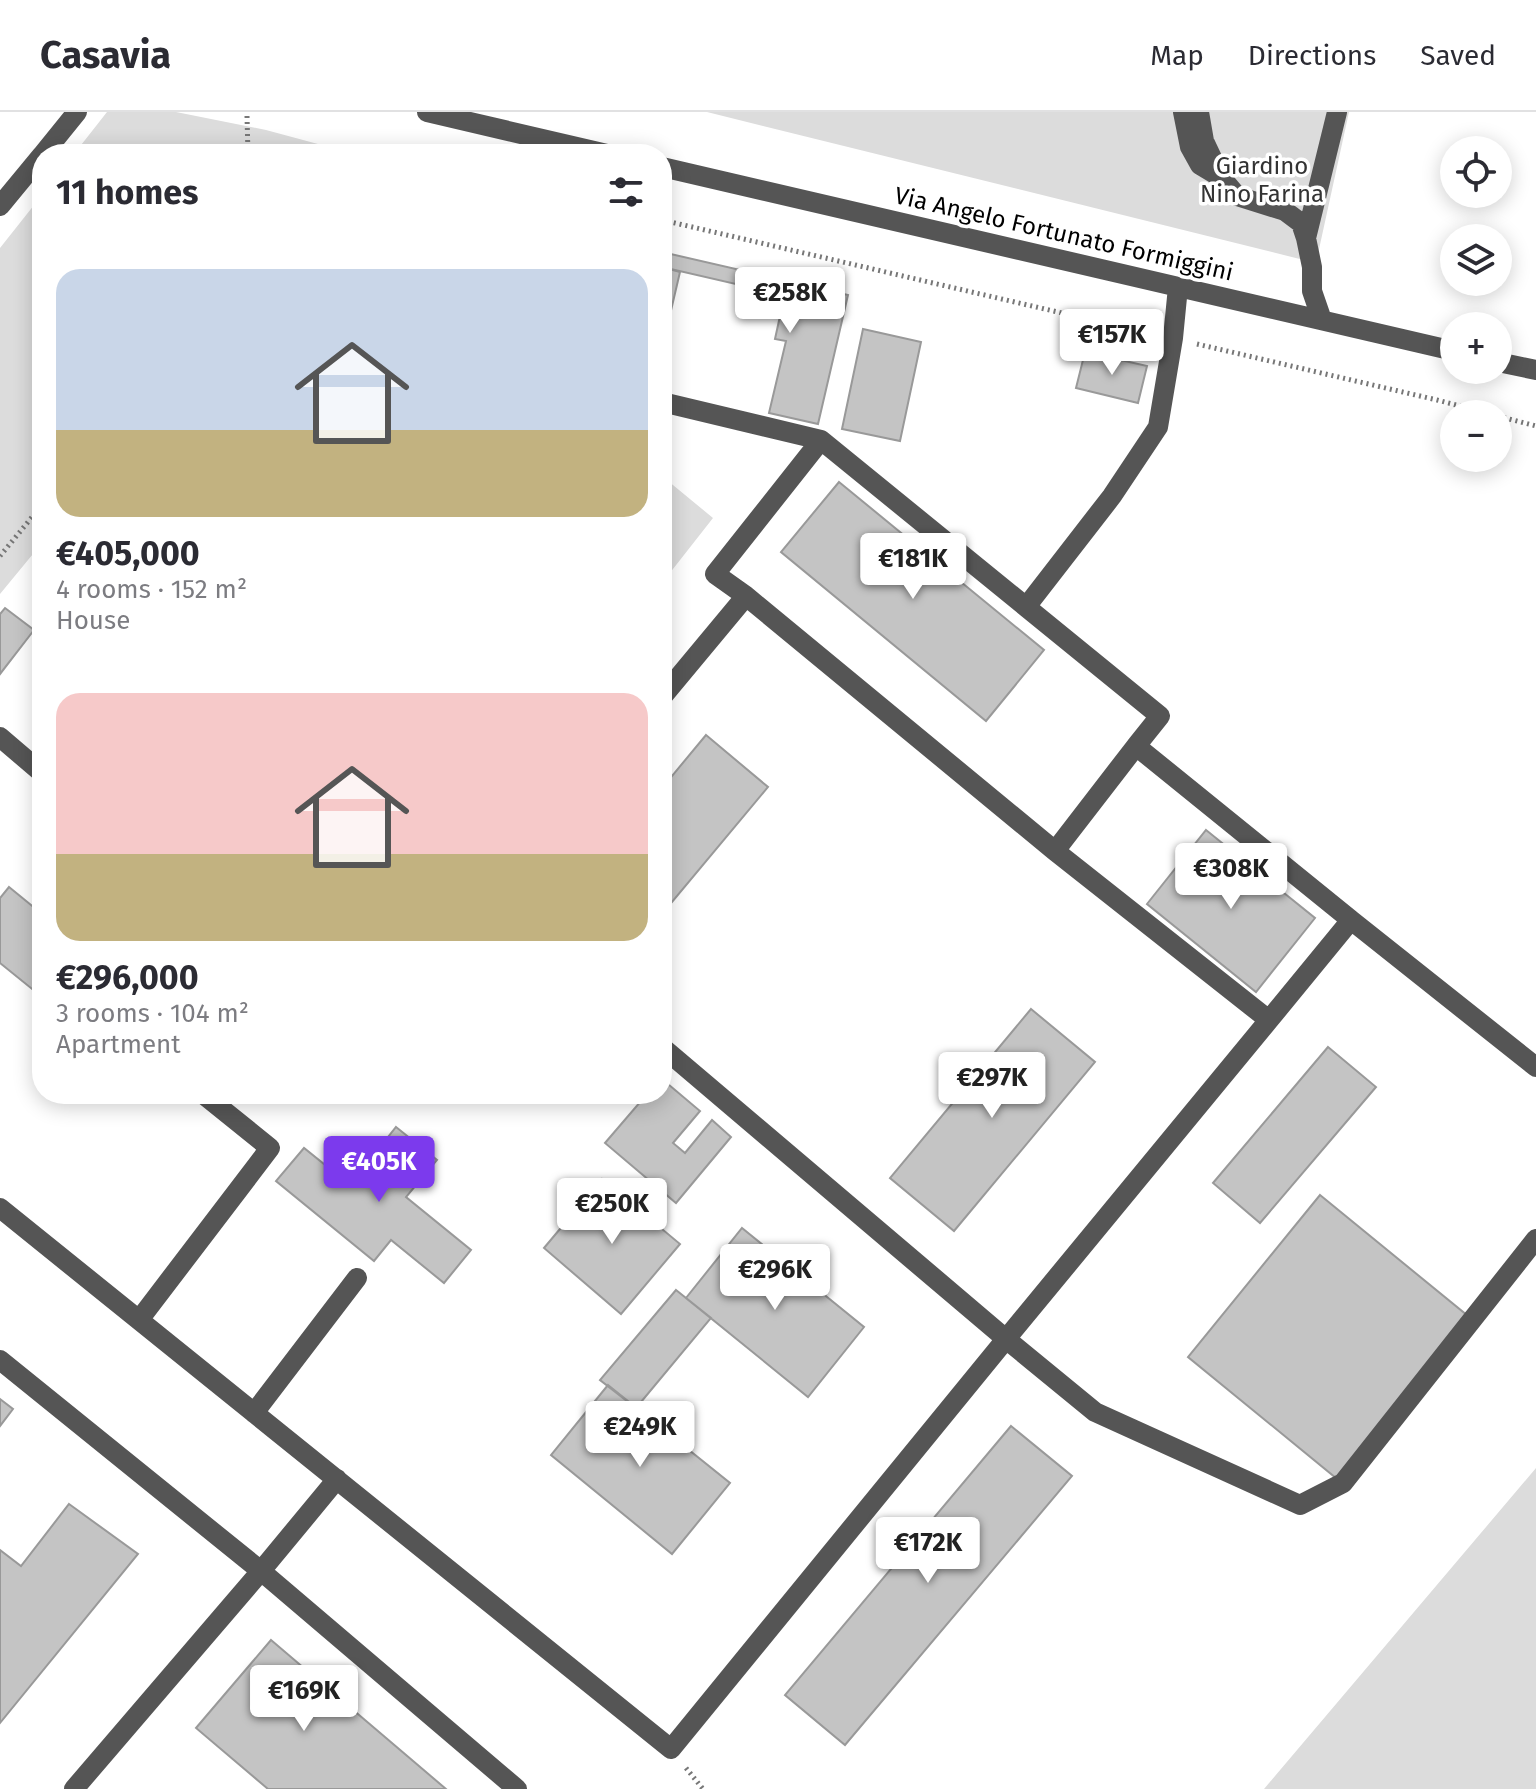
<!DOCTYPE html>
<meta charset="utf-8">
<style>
:root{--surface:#fff;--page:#f7f7f7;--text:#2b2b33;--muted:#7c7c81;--line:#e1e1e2;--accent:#7c3aed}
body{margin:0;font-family:"Fira Sans",sans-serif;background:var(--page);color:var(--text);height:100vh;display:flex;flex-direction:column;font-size:30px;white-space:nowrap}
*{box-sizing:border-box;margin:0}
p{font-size:26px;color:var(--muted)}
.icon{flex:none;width:44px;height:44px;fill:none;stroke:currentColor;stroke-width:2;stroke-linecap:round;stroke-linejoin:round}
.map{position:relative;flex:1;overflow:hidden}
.details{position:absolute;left:32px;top:32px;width:640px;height:960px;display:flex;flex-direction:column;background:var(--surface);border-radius:32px;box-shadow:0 4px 20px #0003}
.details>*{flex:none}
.buttons{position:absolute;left:1440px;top:24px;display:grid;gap:16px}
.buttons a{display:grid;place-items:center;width:72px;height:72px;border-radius:50%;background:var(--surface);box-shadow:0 4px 20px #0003;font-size:40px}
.price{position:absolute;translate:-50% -68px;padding:0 18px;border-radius:8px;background:#fff;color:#222;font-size:26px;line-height:52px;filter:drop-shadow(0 2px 4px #0008)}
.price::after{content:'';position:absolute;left:50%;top:48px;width:24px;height:18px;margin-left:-12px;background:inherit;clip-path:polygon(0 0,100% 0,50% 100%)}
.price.on{background:var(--accent);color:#fff}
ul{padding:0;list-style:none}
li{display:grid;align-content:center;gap:16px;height:424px;padding:0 24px}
li span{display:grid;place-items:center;height:248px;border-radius:24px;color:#555}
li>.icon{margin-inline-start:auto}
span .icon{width:144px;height:144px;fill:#fffc;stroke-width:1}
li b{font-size:34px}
h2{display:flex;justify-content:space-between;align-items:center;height:96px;padding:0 24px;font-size:34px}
header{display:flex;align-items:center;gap:48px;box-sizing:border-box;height:112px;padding:0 40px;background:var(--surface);border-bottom:2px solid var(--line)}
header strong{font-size:38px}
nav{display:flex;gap:44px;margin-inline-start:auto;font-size:28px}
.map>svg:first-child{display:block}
.green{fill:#dcdcdc}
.building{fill:#c4c4c4;stroke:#999;stroke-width:2}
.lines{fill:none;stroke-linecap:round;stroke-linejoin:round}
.path{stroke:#777;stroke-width:5;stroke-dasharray:2 4;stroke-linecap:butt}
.minor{stroke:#555;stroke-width:20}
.labels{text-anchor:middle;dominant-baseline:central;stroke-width:7;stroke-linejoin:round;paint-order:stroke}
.park-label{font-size:24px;fill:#333;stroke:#fff}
.street-label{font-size:24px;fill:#000;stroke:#fff}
</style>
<header>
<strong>Casavia</strong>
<nav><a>Map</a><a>Directions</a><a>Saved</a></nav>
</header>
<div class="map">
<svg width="1536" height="1677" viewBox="0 0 1536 1677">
<rect width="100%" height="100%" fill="#fff"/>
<path class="green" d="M 107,0 L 176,0 L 266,18 L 355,42 L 74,42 Z
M 707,0 L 1349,0 L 1316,151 Z
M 42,83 L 42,431 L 0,482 L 0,136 Z
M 662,364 L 713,406 L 662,471 Z
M 1536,1356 L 1536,1677 L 1264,1677 Z"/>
<path class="building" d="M 662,140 L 848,183 L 818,312 L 769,301 L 786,229 L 775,227 L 782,195 L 793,197 L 796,186 L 662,155 Z
M 662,155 L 680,160 L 662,237 Z
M 863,217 L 921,230 L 900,329 L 842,317 Z
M 1085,240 L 1147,254 L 1138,291 L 1076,276 Z
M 839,370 L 1044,538 L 986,609 L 781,440 Z
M 5,496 L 34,518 L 0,562 L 0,502 Z
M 706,623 L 768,675 L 662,802 L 662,676 Z
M 1206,718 L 1315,806 L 1256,880 L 1147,792 Z
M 9,775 L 42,802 L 42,885 L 0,851 L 0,786 Z
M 1031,897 L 1095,950 L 954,1119 L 890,1066 Z
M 1328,935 L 1376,975 L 1260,1111 L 1213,1071 Z
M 662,967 L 700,999 L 673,1031 L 685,1041 L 712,1008 L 731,1025 L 676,1091 L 605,1031 L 647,982 L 662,982 Z
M 396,1015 L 437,1048 L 406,1085 L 471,1138 L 444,1171 L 391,1128 L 374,1149 L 276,1069 L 304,1036 L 350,1073 Z
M 602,1067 L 680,1132 L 621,1202 L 544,1136 Z
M 1320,1083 L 1468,1204 L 1336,1366 L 1188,1245 Z
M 742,1116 L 864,1215 L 808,1285 L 686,1186 Z
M 676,1178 L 711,1206 L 636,1296 L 600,1268 Z
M 608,1273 L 730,1371 L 672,1442 L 551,1343 Z
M 0,1287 L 13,1297 L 0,1314 Z
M 1011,1314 L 1072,1364 L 845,1633 L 785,1583 Z
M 69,1392 L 138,1442 L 0,1611 L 0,1438 L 21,1454 Z
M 271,1528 L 446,1677 L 268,1677 L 196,1616 Z"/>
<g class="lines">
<path class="path" d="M 247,4 L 248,42
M 662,108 L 1148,221
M 1197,232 L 1437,288 L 1490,302
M 1498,304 L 1536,314
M 0,444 L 42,393
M 686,1656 L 703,1677"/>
<path class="minor" d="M 427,0 L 607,42
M 1183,0 L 1190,35 L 1200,53 L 1220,65
M 1199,0 L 1204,29 L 1221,65 L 1237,84 L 1285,99 L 1301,111 L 1306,126 L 1312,155 L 1312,179 L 1322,208
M 43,42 L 77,0
M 662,55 L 1454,239
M 0,94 L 42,43
M 1306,126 L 1337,0
M 1498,250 L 1536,258
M 662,290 L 821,328 L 1160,604 L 1136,634
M 746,484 L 715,462 L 821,328
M 1026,495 L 1112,384 L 1158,315 L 1173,226 L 1178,175
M 662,585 L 746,484 L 1055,739 L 1269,908 L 1351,808 L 1136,634 L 1055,739
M 0,625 L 42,661
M 1351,808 L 1536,955
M 1269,908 L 1006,1227 L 1095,1300 L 1300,1393 L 1343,1371 L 1536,1127
M 0,1096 L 671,1637 L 1006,1227 L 662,935
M 139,1208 L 270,1036 L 203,982
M 0,1248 L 261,1459 L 337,1367
M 254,1301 L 357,1166
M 74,1677 L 261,1459 L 517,1677"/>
</g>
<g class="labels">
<g class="park-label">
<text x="1262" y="54">Giardino<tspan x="1262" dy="28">Nino Farina</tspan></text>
</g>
<g class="street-label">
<text transform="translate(1064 122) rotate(13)">Via Angelo Fortunato Formiggini</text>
</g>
</g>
</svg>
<div class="buttons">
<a><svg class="icon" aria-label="locate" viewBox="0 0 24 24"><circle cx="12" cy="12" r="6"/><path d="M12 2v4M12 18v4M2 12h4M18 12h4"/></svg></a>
<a><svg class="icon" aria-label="layers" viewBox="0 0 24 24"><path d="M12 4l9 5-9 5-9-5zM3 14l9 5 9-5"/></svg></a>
<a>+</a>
<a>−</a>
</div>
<b class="price" style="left:790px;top:223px">€258K</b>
<b class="price" style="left:1112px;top:265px">€157K</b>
<b class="price" style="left:913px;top:489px">€181K</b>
<b class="price" style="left:1231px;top:799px">€308K</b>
<b class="price" style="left:992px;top:1008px">€297K</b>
<b class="price on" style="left:379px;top:1092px">€405K</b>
<b class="price" style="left:612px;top:1134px">€250K</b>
<b class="price" style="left:775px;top:1200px">€296K</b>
<b class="price" style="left:640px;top:1357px">€249K</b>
<b class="price" style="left:928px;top:1473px">€172K</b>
<b class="price" style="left:304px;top:1621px">€169K</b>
<section class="details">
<h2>11 homes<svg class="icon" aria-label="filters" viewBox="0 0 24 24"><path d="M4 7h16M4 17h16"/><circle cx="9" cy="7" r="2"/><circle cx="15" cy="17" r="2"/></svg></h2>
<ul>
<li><span style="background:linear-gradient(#c9d6e8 65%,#c2b280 0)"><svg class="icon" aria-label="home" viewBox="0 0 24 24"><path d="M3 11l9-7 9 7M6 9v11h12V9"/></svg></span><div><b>€405,000</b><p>4 rooms · 152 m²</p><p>House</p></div></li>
<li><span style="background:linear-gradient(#f6c9c9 65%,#c2b280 0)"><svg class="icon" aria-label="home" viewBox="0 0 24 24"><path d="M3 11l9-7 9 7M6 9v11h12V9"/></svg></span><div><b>€296,000</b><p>3 rooms · 104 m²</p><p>Apartment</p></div></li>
</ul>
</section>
</div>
